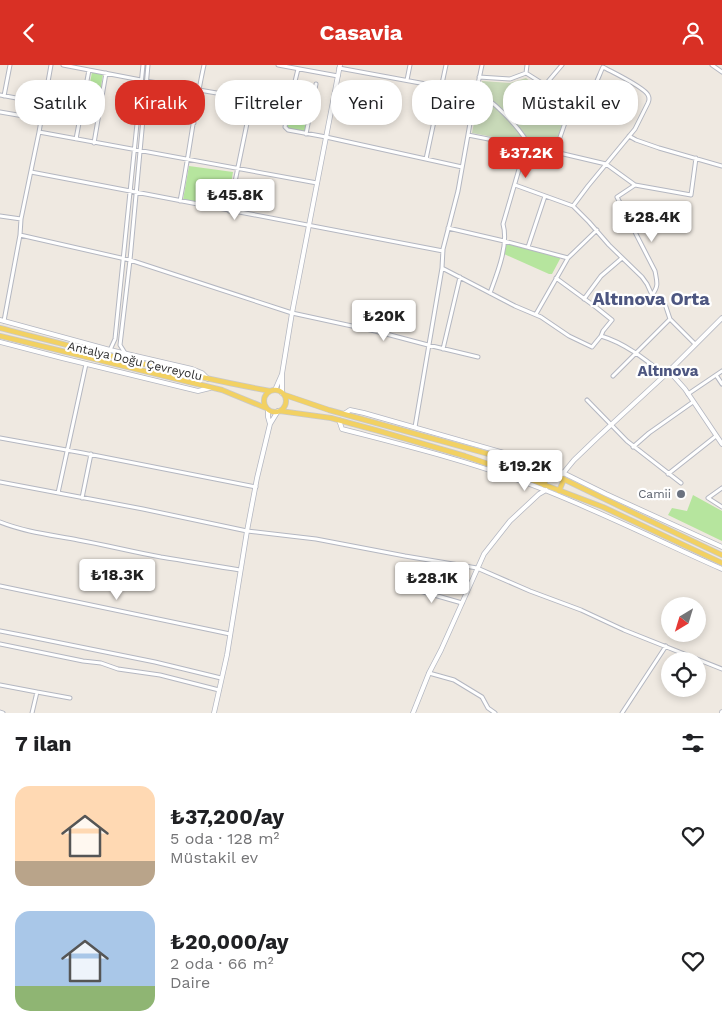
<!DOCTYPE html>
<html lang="tr">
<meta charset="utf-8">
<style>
:root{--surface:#fff;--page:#f6f6f6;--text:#202124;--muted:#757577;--accent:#d93025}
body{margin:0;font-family:"Work Sans",sans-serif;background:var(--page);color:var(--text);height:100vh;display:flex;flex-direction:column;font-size:19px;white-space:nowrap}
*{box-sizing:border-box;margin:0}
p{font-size:16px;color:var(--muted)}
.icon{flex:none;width:28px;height:28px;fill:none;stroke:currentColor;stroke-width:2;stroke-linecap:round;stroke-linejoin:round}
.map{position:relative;height:648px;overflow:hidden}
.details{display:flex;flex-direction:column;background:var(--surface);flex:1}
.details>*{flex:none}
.banner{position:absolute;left:15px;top:15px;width:692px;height:45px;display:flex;gap:10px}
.needle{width:32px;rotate:218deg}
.tools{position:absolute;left:661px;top:532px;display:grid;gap:10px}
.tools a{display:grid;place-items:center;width:45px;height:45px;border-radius:50%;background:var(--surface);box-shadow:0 2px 8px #0003;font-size:25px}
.price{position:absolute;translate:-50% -42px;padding:0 11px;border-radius:5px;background:#fff;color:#222;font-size:16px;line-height:32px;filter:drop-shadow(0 1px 2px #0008)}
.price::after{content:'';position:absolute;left:50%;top:30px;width:15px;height:11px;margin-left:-8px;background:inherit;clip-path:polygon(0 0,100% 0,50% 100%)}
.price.active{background:var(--accent);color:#fff}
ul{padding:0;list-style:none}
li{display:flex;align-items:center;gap:15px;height:125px;padding:0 15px}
li span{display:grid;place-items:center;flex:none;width:140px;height:100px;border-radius:15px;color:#555}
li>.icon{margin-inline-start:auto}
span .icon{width:60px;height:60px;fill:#fffc;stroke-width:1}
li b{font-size:21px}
h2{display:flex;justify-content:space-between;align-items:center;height:60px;padding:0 15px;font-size:21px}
.chip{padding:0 18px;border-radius:20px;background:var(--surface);box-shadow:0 2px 8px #0003;font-size:18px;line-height:45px}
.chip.active{background:var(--accent);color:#fff}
header{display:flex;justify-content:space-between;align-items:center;height:65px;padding:0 15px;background:var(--accent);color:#fff;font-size:22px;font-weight:700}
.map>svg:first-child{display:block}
.green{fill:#b6e59e}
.cemetery{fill:#c8d9b8}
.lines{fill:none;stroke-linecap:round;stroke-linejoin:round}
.minor-casing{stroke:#b4b7c1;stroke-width:5}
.tertiary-casing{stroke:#b4b7c1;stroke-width:5.5}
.primary-casing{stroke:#c9c9c9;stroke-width:6}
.minor{stroke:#fff;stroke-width:3}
.tertiary{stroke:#fff;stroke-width:4}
.primary{stroke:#f2d163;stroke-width:4.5}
.worship-dot{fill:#6b7280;stroke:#fff;stroke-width:2}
.labels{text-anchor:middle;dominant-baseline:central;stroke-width:4.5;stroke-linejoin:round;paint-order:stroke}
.street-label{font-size:12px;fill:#2e2e2e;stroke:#fff}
.worship-label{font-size:12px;fill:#5b616d;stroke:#fff;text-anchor:end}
.quarter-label{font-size:15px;font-weight:bold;fill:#4d5680;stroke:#fff}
.district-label{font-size:18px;font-weight:bold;fill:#4d5680;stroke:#fff}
</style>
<header><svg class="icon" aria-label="back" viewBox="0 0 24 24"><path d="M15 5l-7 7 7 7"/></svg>Casavia<svg class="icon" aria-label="person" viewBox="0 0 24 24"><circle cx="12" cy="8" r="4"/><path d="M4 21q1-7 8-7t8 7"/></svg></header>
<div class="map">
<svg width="722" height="648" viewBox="0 0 722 648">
<rect width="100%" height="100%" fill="#efe9e1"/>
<path class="green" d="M 92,7 L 103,9 L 97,47 L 85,45 Z
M 297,19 L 313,23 L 305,66 L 303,67 L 287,63 L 295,20 Z
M 189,101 L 233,107 L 227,143 L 183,135 Z
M 506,178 L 560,193 L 560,194 L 552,209 L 549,209 L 504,189 L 505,180 Z
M 693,430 L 722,446 L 722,476 L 668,450 L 672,443 L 687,446 Z"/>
<path class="cemetery" d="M 526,13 L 566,46 L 556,79 L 551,83 L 472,68 L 482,16 L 510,18 Z"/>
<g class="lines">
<defs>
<path id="minor" d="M 63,0 L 141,15
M 278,0 L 338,11
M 482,0 L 472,47 L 458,126 L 443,184 L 442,203 L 515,241 L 541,252 L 569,271 L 592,282 L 601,271 C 625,278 646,295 665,310
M 712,0 L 722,7
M 339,3 L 442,22
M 526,8 L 545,20 L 562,0
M 479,12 L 510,14 L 526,8 L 527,0
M 407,15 L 410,0
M 146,16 L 252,34 L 289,41 L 298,4
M 476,27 C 492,34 519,62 527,77 L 503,159 C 509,180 497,209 490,228
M 0,30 L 43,38
M 4,31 L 10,0
M 289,41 L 285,62 L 288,65 L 326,72 L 462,102
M 0,47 L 41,54
M 144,48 L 194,58
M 39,67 L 317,118
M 306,69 L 316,19
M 468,70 L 555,87 L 569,46 C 574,36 584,36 590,28 C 596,21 599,10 603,2 C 612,7 644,22 648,30 C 650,34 649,35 648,38 L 635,64 L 588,121 L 573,141
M 629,71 L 636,75 L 659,83 L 722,101
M 76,74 L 89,5
M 94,78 L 106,8
M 555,87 L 606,99 L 635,120 L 691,130 L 696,93
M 426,94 L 446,0
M 31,107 L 443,186
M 515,120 L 573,141 L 589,157 L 609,180 L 642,212 L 647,219 L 652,230 L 665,239 L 670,254 L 695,279
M 635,120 L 617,132 L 655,206 C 657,217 659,221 652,230
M 180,136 C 189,91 194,45 204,0
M 229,146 L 252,34
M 0,151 L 21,154
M 448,163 L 504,176 L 568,193
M 20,170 L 130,195 L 292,248 L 375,266 L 428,280 L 478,292
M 528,182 L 545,131
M 556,213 L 597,243 L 612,255 L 603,266 L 601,271
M 584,234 L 601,211 L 622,193
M 536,249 L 568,193 L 597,165
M 4,256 L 20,170 L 21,154 L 39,67 L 51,0
M 443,284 L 460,212
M 110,285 L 115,274 L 143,0
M 125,288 L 120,280 L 130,195 L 148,0
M 716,310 L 722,319
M 613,311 L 670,254
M 688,329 L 722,306
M 587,335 L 627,376 L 681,418
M 415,362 L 442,203
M 0,373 L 83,388 L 256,422
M 633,382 L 649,368 L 693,337
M 668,409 L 716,371
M 0,417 L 143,444 L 247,466 L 316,474 L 405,491 L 477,503 L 530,526 L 581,545 L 624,565 L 722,604
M 722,423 L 708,433 L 722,442
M 58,428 L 86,299
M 82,433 L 91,389
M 0,457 C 25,467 52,470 78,475 C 106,480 133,487 161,492 C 187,496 214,501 240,505
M 0,521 L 230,569
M 406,522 L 462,538
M 0,566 L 26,571 L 155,597 L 221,613
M 0,579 L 83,596 L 101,598 L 118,604 L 160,610 L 219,625
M 429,608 L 454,615 L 482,632 L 488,643 L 495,648
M 0,620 L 37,627 L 32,648
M 37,627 L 70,633
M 0,647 L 3,648
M 622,648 L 666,581"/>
<path id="tertiary" d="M 0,255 L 110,285 L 192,304 L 202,308 L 208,314
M 0,277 L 62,293 L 198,326 L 210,323
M 669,306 L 685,324 L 722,379
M 275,325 L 282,309
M 282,328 L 282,309 L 292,248 L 340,0
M 268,345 L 268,352 L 270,359
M 344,349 L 350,345 L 364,348 L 547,400 L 606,429 L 722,482
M 339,355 L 342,364 C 403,380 465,395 524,417 C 592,442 656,475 722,504
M 560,412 L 574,395 L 599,371 L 665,310 L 722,253
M 214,648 L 227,590 L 247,466 L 257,413 L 270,359 L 278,346
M 413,648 L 429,608 L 441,585 L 484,489 L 510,456 L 539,429 L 546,425
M 722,648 L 722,647"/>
<path id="primary" d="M 0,263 C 90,286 179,309 270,326
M 0,271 L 222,325 L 266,343
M264 336a11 11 0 1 1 22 0a11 11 0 1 1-22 0Z
M 285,330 L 329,345 L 514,396 L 555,410 L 644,453 L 722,490
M 280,346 L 331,353 L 379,366 L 465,391 L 503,404 L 603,442 L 722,498
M 544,420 L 548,407
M 559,426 L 564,414"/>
</defs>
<use href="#minor" class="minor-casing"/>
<use href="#tertiary" class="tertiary-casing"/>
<use href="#primary" class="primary-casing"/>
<use href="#minor" class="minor"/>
<use href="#tertiary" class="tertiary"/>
<use href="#primary" class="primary"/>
</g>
<circle class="worship-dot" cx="681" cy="429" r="5"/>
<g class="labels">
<g class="street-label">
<text transform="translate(135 296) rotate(13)">Antalya Doğu Çevreyolu</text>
</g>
<g class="worship-label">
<text x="671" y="429">Camii</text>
</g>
<g class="quarter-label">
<text x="668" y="306">Altınova</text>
</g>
<g class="district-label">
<text x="651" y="233">Altınova Orta</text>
</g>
</g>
</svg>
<div class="tools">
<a><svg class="needle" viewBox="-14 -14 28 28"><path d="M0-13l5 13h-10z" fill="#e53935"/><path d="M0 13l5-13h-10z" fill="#757577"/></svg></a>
<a><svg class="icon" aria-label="locate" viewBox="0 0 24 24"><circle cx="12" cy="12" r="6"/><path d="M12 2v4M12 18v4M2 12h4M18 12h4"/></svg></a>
</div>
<b class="price active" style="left:526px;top:114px">₺37.2K</b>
<b class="price" style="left:235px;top:156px">₺45.8K</b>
<b class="price" style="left:652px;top:178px">₺28.4K</b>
<b class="price" style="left:384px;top:277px">₺20K</b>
<b class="price" style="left:525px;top:427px">₺19.2K</b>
<b class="price" style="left:117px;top:536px">₺18.3K</b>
<b class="price" style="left:432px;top:539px">₺28.1K</b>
<div class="banner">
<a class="chip">Satılık</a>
<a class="chip active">Kiralık</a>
<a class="chip">Filtreler</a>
<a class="chip">Yeni</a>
<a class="chip">Daire</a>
<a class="chip">Müstakil ev</a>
</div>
</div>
<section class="details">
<h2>7 ilan<svg class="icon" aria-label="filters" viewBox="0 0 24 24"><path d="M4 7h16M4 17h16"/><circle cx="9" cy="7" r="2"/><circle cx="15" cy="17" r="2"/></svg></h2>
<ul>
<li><span style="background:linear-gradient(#ffd9b3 75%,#b9a48a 0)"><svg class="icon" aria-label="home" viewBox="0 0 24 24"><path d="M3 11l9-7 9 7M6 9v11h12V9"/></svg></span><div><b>₺37,200/ay</b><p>5 oda · 128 m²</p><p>Müstakil ev</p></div><svg class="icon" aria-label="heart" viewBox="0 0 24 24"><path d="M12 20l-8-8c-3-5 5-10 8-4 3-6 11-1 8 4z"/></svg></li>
<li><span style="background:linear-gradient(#a9c7e8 75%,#8fb573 0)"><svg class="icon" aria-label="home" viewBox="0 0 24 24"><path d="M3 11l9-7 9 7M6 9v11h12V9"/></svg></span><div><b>₺20,000/ay</b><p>2 oda · 66 m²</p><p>Daire</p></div><svg class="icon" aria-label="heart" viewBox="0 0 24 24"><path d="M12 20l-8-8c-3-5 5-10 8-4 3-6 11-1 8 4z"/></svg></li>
</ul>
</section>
